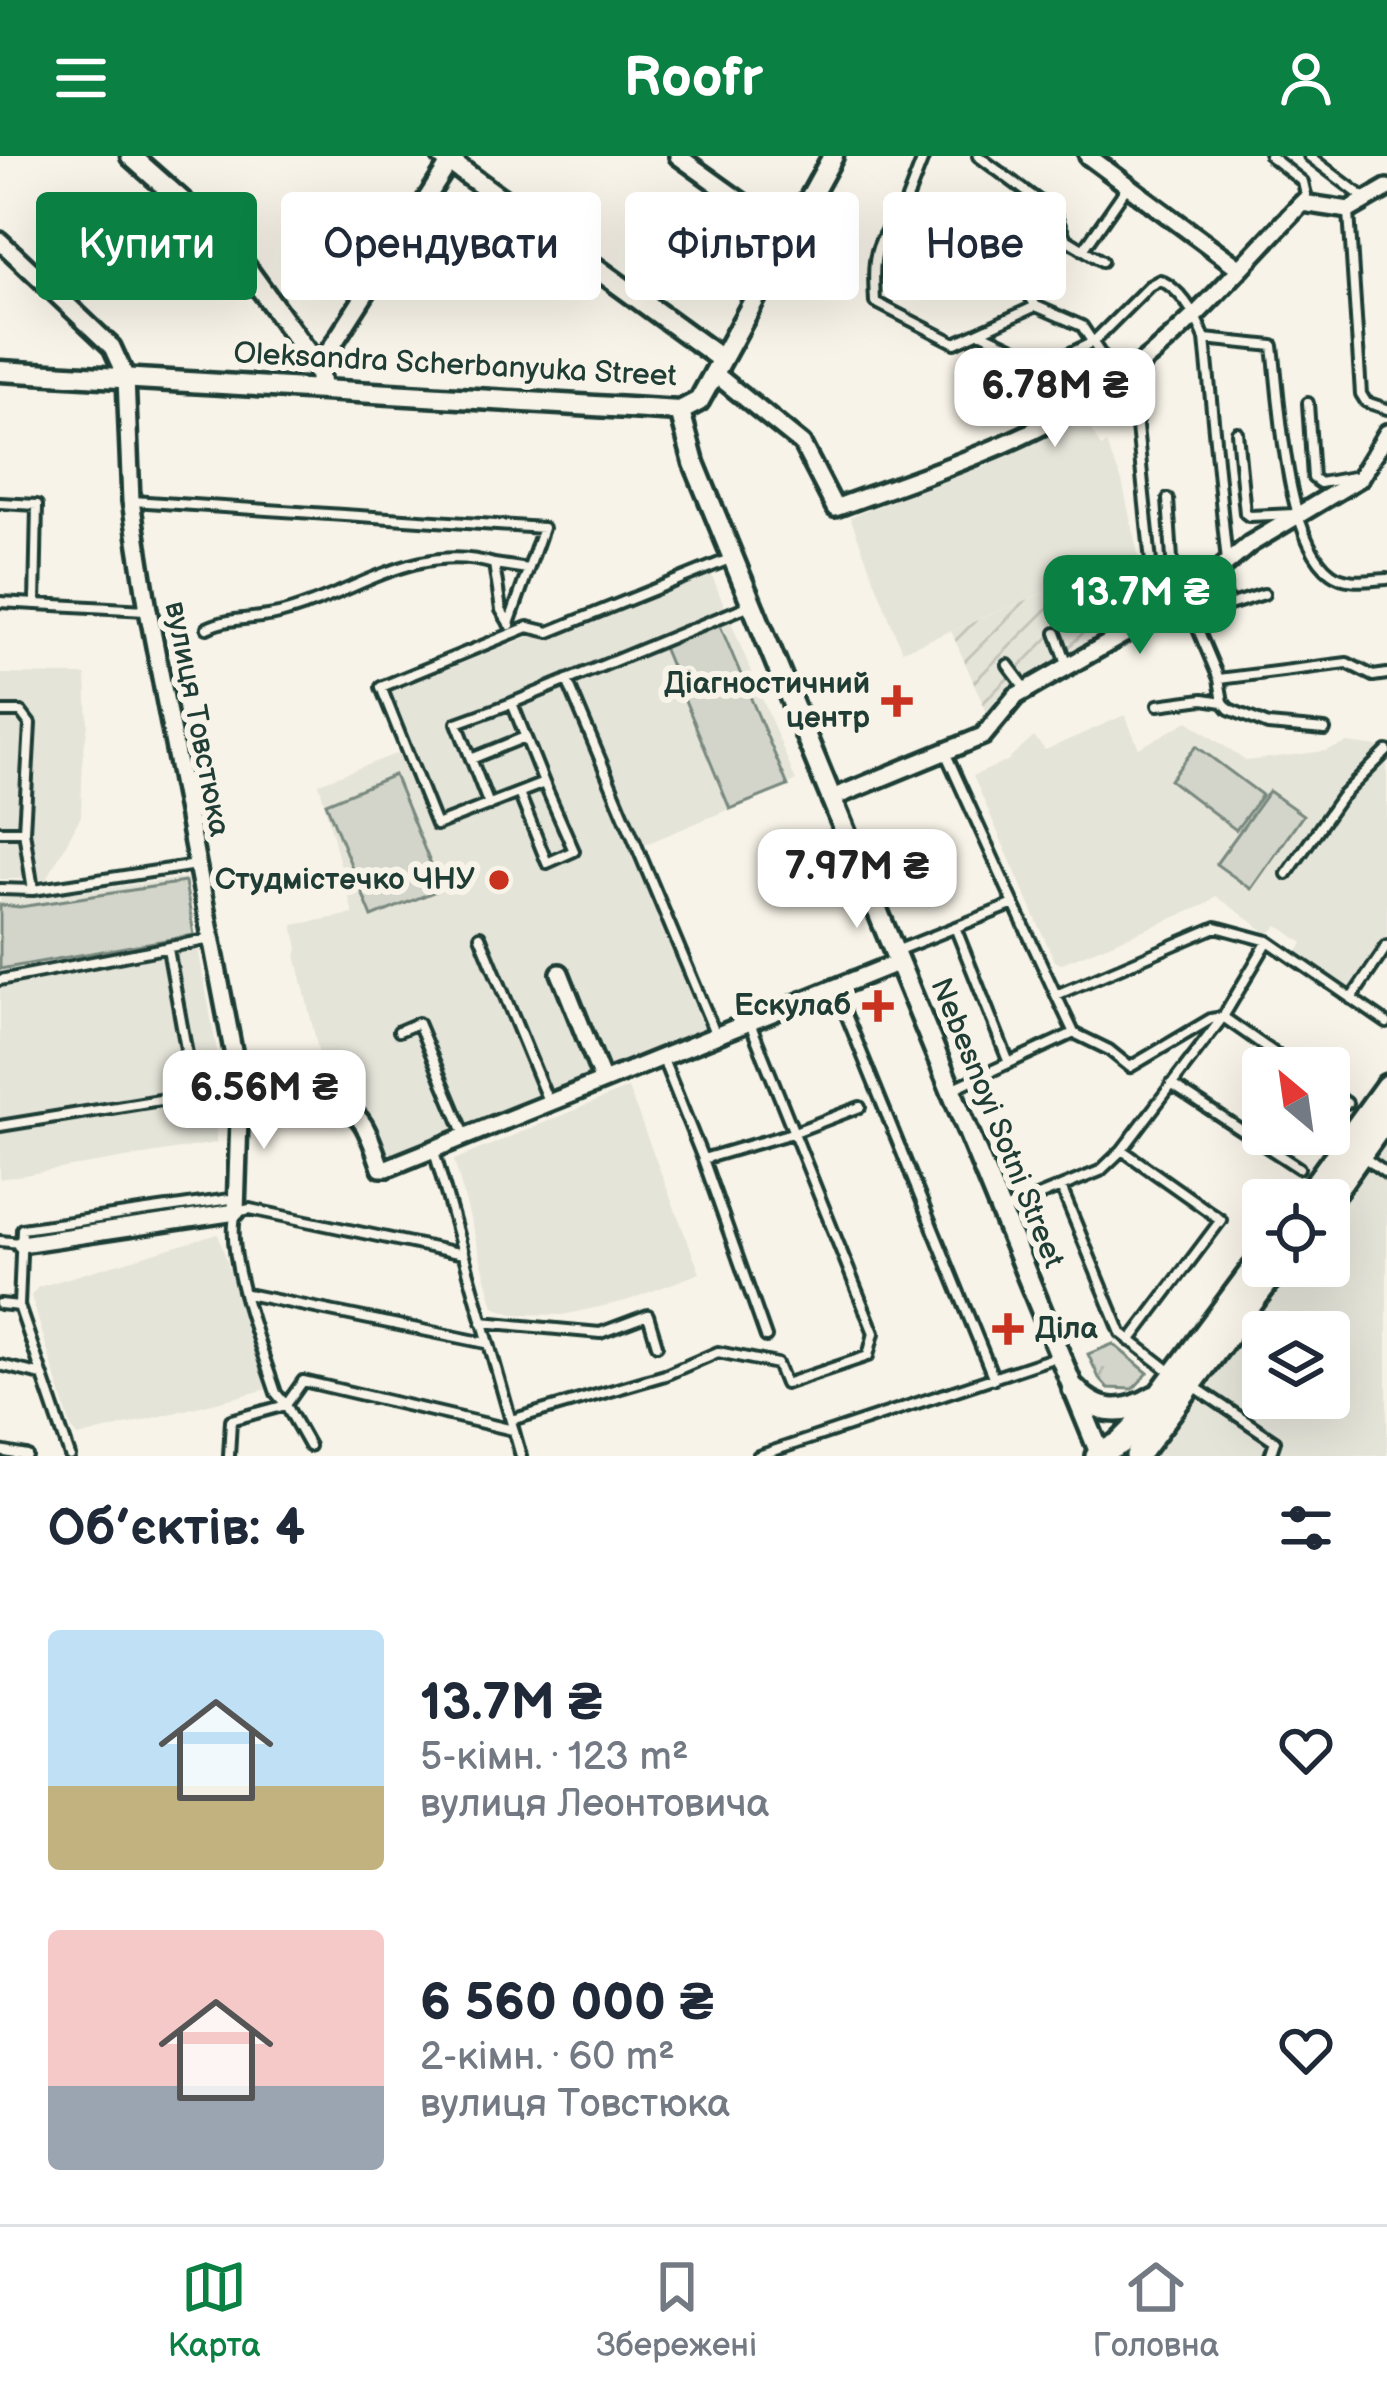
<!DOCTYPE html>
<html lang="uk">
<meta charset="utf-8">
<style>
:root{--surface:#fff;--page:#f2f2f3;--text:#1f2937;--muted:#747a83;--line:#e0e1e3;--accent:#0b8043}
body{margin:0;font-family:"Balsamiq Sans",sans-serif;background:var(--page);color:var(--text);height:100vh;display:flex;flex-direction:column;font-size:45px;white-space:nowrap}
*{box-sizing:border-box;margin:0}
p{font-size:39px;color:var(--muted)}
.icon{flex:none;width:66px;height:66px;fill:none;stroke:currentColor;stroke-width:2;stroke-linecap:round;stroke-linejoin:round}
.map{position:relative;height:1300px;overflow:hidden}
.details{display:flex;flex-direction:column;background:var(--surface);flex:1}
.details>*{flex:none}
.top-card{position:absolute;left:36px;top:36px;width:1317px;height:108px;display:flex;gap:24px}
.needle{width:78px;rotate:331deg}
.controls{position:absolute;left:1242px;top:891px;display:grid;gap:24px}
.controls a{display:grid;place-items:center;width:108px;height:108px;border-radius:12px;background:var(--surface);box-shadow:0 12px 48px #0002;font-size:60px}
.price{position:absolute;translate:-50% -102px;padding:0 27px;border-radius:24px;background:#fff;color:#222;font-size:39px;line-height:78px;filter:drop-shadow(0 3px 6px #0008)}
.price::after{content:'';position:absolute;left:50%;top:72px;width:36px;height:27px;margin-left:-18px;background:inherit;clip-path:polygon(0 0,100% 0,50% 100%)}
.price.active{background:var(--accent);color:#fff}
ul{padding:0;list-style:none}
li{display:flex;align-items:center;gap:36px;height:300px;padding:0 48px}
li span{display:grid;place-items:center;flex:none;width:336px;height:240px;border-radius:12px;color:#555}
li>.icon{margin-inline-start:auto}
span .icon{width:144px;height:144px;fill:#fffc;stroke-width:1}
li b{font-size:51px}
h2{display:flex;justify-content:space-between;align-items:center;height:144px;padding:0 48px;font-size:51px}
.tag{padding:0 42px;border-radius:12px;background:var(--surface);box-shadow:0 12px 48px #0002;font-size:42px;line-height:108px}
.tag.active{background:var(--accent);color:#fff}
header{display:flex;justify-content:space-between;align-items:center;height:156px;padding:0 48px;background:var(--accent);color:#fff;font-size:54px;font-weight:700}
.tab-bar{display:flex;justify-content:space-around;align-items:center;height:168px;border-top:3px solid var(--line);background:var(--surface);font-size:33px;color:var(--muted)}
.tab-bar a{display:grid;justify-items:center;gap:6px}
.tab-bar .active{color:var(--accent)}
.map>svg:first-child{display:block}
.built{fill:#e5e4d9;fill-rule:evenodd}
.industrial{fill:url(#industrial-furrows)}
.grass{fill:url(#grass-tufts);stroke:#79897f;stroke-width:3}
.garden{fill:#d3d5ca;stroke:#79897f;stroke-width:3}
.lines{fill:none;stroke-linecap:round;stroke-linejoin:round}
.service-casing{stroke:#1f3d34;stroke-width:16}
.minor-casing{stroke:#1f3d34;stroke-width:24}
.tertiary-casing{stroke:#1f3d34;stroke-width:27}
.secondary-casing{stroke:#1f3d34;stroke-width:30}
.service{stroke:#f7f3e8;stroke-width:8}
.minor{stroke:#f7f3e8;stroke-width:15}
.tertiary{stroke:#f7f3e8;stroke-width:18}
.secondary{stroke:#f7f3e8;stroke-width:21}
.poi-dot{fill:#c8321e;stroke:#f7f3e8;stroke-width:4.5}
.labels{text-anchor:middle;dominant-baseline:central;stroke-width:12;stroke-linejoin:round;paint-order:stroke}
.street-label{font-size:30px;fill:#1f3d34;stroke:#f7f3e8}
.poi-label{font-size:30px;font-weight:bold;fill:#1f3d34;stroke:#f7f3e8;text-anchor:end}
</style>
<header><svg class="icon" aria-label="menu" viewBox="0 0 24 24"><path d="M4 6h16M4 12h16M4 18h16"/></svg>Roofr<svg class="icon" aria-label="person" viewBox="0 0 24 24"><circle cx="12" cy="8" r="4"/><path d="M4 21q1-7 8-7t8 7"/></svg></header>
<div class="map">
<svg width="1387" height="1300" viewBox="0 0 1387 1300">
<defs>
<pattern id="industrial-furrows" width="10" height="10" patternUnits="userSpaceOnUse" patternTransform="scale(3)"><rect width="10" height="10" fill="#e5e4d9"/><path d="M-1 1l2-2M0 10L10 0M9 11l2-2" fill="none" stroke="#c4c4bb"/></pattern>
<pattern id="grass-tufts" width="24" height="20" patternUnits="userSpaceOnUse" patternTransform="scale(3)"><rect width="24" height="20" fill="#d3d5ca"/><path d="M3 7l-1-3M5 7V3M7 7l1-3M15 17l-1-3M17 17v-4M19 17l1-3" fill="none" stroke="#b5b8ae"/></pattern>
</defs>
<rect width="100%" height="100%" fill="#f7f3e8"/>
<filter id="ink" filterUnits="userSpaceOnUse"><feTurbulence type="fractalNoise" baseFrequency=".00833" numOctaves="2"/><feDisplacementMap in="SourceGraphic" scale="24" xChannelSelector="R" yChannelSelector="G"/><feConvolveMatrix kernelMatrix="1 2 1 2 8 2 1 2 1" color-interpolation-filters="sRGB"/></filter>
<g filter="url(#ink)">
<path class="built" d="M 1083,260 L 1101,291 L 1106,288 L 1122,325 L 1139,403 L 1067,437 L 1063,429 L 902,495 L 850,361 L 990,308 Z
M 708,410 L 796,625 L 639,691 L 716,879 L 372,1017 L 322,911 L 296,799 L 298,793 L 293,769 L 353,758 L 319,627 L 401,596 L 377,541 Z
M 0,518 L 86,519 L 88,568 L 83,600 L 81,660 L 47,723 L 0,723 Z
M 1125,559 L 1139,592 L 1188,565 L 1246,605 L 1325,595 L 1348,587 L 1387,592 L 1387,780 L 1348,835 L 1297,798 L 1303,787 L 1278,769 L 1269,778 L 1216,740 L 1205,749 L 1060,808 L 1054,804 L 973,620 L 1007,605 L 1034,581 L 1045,594 Z
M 185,722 L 218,900 L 216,987 L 0,1023 L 0,737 L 54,739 Z
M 628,932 L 700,1117 L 626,1145 L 563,1159 L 513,1158 L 494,1151 L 454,1004 Z
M 1387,961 L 1387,1300 L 1136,1300 L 1278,1110 L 1329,1110 L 1329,1044 ZM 1263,1176 L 1329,1176 L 1329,1242 L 1263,1242 Z
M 218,1078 L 268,1233 L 78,1281 L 71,1271 L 31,1140 L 38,1131 Z"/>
<path class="industrial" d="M 1063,429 L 1078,469 L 1153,432 L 1159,459 L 1015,538 L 991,566 L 951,475 Z"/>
<path class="grass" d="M 1113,1188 L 1148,1217 L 1133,1233 L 1108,1232 L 1099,1222 L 1088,1198 Z"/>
<path class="garden" d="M 719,467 L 788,630 L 730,653 L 663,491 Z
M 1196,590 L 1262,639 L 1236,674 L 1170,624 Z
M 394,619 L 441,733 L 372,761 L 326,647 Z
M 1269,635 L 1303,659 L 1251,733 L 1216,708 Z
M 185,726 L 194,779 L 0,813 L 0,749 L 20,751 Z"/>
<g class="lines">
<defs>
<path id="service" d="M 924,0 L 903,54 L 1014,116 L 1036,150 L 1082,170 L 1130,243 L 1136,261 L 1153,426 L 1160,457
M 978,0 L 1054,56 L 1066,83 L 1102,105
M 1270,0 L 1303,26 L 1306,39 L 1303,46
M 1309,0 L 1367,44
M 903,54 C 872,86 873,104 875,146 L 955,187 L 1036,150
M 1349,56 L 1361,238 L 1366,246 L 1387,253
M 1083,94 L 1127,31
M 980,176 L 1048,208 L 1093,186 L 1149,130 L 1160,124 C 1183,135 1196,159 1205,183 L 1227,406
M 1205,183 L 1273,190 C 1280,246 1285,383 1331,417 C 1347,429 1369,424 1387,423
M 1308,247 L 1313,322 L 1320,327 L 1353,321
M 1237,276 L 1245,357 L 1249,360 L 1294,358
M 1168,343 L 1175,448
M 132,345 L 543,372 L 509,468
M 0,347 L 37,349 L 35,448
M 732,402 L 549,476 L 528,471 L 381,531 L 436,669 L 544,627 L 512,547 L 750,449
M 494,408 L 528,413
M 1218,418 L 1229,449 L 1264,438
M 1186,445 L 1219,523 L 1223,546 L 1229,553 L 1268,569 L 1325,574
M 0,446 L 146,454
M 207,472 C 229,461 254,464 279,458 C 352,440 416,384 494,408 L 501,454 L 510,469
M 1056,477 L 1068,510
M 1008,509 L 1026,533
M 1219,523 L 1347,507 L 1373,520 L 1387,518
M 567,524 L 715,877
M 1158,549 L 1203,543 L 1223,546
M 0,556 L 21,556 L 30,568 L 24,675 L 33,734
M 945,596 L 1014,748
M 471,603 L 525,581
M 519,637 L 547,707 L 574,695 L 544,627
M 489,649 L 457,567 L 512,547
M 0,675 L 24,675
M 1287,718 L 1341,641 L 1387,595
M 0,733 L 33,734 L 196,709
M 955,771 L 1009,907
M 480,780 L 548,945
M 168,793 L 194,937
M 896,795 L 1014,748 L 1056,839 L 1216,771 L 1268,785 L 1387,867
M 0,824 L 211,783
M 836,834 L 994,1223
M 1351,843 L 1387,790
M 399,875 L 418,867 L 465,979
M 1074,877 L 1109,894 L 1130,911 L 1211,863 L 1223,861 L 1296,912
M 662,901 L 703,1003 L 766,1181
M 1171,928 L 1299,1012
M 952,933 L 1074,877 L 1056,839
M 1329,935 L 1347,947
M 0,970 L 240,931
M 1122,994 L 1221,1064 L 1130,1185
M 434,995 L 521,1300
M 1362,1000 L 1387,1018
M 703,1003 L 792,977 L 860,951
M 1061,1031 L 1121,1177 L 1175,1219
M 1002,1055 L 1100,1015 L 1122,994 L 1223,861 L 1268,785
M 0,1085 L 20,1087
M 247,1138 L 486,1187
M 0,1148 L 19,1150
M 482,1166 L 600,1177 L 648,1159 L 657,1189
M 0,1209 L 42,1219
M 1195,1231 L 1275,1285 L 1270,1300
M 511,1264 L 665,1219 L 718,1196 L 777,1208 L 785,1228 L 868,1200 L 874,1177 L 750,867
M 309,1290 L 286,1249 L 303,1225 L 513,1274
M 0,1295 L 27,1300
M 70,1300 L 19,1150 L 22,1073 L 237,1042
M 229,1300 L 231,1264 L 286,1249 L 276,1237 C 262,1194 224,1098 236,1056 L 250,1053 L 463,1098
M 758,1300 L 1059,1200"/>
<path id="minor" d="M 678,0 L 789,80
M 1088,0 L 1239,112
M 0,85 L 112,191 L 126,222 L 131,345 L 148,454 L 240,931 L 236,1056 L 21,1088
M 318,212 L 450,6
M 714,217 L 802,288 L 835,352 C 932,316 1033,286 1118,225 C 1188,175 1243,108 1302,47 L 1349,54 L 1387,32
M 830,643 L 983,580 L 1016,540 L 1182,445 L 1250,388 L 1360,322 L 1387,277
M 560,817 L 603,925
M 240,931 C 281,936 338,930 363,968 C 371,981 376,998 381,1012 L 387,1012 L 899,806"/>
<path id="tertiary" d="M 131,0 L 226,84 L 318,212 L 321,233
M 442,0 L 721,203
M 0,215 L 680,255 L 699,245 L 833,0
M 680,255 L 694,307 L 1101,1300"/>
<path id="secondary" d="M 1304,1044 L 1387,930
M 1328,1044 L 1387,961
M 1074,1233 C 1098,1260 1126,1259 1155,1241
M 1097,1300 L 1120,1287 L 1135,1272 L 1263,1100
M 1137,1300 L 1279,1110"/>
</defs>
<use href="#service" class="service-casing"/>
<use href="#minor" class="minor-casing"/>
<use href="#tertiary" class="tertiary-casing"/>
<use href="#secondary" class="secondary-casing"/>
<use href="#service" class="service"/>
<use href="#minor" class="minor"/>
<use href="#tertiary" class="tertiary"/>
<use href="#secondary" class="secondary"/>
</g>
</g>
<g class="poi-dot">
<path d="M891 527h12v12h12v12h-12v12h-12v-12h-12v-12h12z"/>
<circle cx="499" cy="724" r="12"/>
<path d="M872 832h12v12h12v12h-12v12h-12v-12h-12v-12h12z"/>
<path d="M1002 1155h12v12h12v12h-12v12h-12v-12h-12v-12h12z"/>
</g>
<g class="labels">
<g class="street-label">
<text transform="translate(455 209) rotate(3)">Oleksandra Scherbanyuka Street</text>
<text transform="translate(197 563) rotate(79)">вулиця Товстюка</text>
<text transform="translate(997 967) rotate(68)">Nebesnoyi Sotni Street</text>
</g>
<g class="poi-label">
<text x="870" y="528">Діагностичний<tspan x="870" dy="34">центр</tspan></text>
<text x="475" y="724">Студмістечко ЧНУ</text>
<text x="851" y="850">Ескулаб</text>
<text x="1035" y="1173" text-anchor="start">Діла</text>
</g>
</g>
</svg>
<div class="controls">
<a><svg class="needle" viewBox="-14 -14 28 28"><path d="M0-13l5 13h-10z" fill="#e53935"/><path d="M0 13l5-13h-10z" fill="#747a83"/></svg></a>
<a><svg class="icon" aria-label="locate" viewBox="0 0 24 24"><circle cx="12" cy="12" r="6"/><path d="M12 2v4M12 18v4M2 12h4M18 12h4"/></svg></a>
<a><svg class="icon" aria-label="layers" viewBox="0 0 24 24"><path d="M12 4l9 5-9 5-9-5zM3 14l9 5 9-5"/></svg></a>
</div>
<b class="price" style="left:1055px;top:294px">6.78M ₴</b>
<b class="price active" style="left:1140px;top:501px">13.7M ₴</b>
<b class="price" style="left:857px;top:775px">7.97M ₴</b>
<b class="price" style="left:264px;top:996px">6.56M ₴</b>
<div class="top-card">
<a class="tag active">Купити</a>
<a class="tag">Орендувати</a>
<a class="tag">Фільтри</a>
<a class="tag">Нове</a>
</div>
</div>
<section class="details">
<h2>Об’єктів: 4<svg class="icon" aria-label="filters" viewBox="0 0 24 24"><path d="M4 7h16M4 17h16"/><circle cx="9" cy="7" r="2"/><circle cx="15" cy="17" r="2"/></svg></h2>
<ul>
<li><span style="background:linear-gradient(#bfe0f5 65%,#c2b280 0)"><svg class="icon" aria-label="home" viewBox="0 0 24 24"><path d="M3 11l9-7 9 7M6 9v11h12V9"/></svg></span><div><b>13.7M ₴</b><p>5-кімн. · 123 m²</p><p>вулиця Леонтовича</p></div><svg class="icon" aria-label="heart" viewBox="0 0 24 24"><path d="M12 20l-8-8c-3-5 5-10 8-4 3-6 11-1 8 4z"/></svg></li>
<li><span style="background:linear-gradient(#f6c9c9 65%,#9aa5b1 0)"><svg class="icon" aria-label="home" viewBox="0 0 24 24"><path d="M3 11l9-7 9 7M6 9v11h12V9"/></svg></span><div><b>6 560 000 ₴</b><p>2-кімн. · 60 m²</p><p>вулиця Товстюка</p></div><svg class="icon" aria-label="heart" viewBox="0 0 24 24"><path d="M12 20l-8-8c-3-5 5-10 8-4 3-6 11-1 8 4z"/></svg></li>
</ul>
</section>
<nav class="tab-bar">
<a class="active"><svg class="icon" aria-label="map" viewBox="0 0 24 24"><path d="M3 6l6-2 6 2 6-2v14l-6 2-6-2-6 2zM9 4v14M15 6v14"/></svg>Карта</a>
<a><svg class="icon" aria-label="saved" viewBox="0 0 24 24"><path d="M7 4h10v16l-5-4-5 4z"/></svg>Збережені</a>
<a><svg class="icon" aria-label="home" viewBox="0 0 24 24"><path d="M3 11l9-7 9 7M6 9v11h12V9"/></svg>Головна</a>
</nav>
